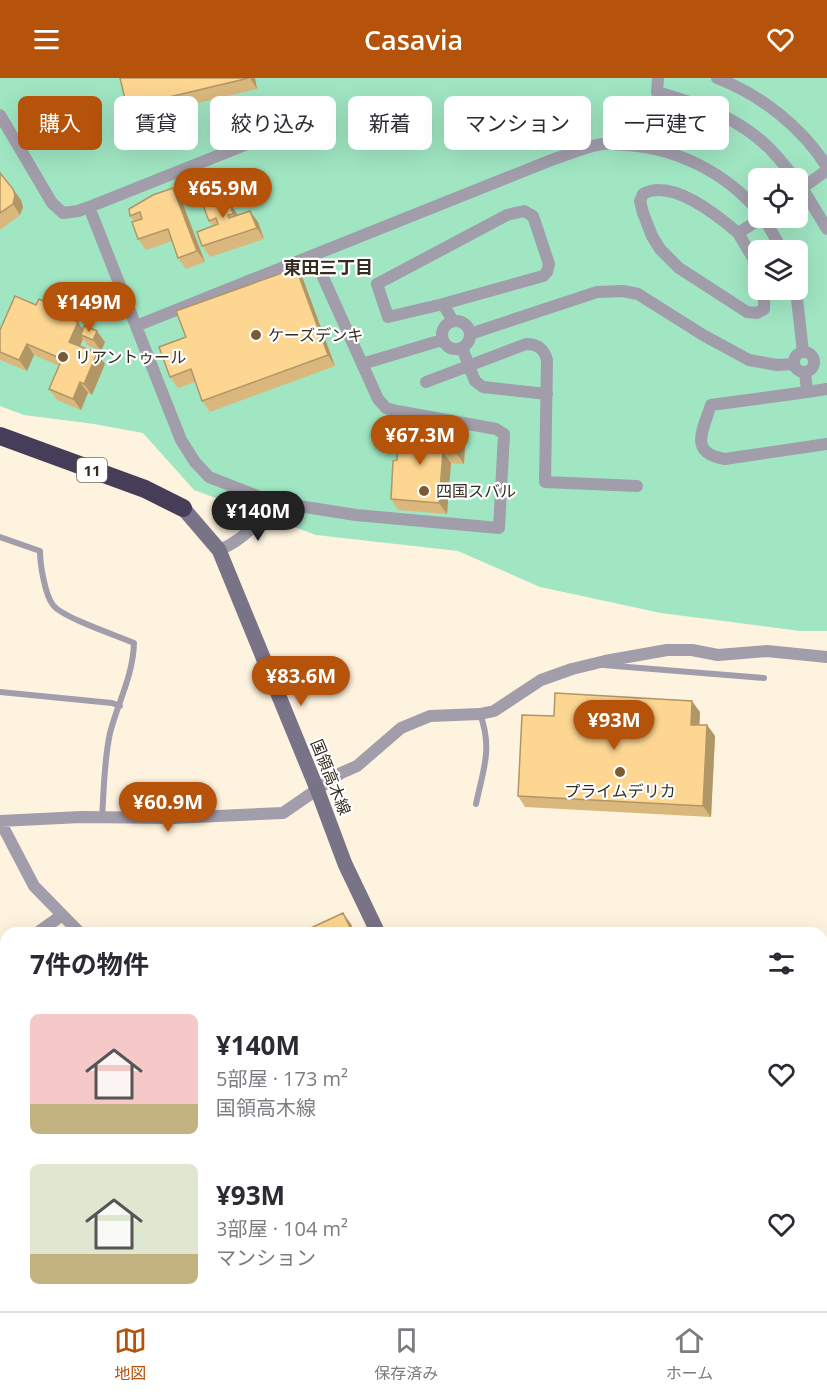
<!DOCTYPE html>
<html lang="ja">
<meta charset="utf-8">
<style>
:root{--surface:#fff;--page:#f7f7f7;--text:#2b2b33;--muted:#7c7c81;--line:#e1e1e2;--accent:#b45309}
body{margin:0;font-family:"Open Sans","Noto Sans JP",sans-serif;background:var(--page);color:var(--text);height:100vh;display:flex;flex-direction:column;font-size:22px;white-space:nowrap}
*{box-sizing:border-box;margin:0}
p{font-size:20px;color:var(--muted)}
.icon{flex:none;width:33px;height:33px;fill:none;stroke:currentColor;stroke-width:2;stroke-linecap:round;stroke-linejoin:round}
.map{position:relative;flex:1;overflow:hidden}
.sheet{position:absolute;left:0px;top:849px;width:828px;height:384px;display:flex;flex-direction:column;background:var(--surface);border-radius:18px 18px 0 0;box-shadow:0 6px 24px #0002}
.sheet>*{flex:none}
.top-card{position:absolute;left:18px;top:18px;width:792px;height:54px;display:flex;gap:12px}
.buttons{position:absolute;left:748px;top:90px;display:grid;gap:12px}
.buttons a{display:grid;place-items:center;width:60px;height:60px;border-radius:9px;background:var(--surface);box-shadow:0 6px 24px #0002;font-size:30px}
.price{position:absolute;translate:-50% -51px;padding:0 14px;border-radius:21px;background:var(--accent);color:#fff;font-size:20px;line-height:39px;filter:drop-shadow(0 2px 3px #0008)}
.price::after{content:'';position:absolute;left:50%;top:36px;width:18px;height:14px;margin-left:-9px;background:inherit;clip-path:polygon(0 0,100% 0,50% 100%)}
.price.selected{background:#222;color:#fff}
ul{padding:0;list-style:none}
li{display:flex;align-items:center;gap:18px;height:150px;padding:0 30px}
li span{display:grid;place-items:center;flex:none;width:168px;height:120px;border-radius:9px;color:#555}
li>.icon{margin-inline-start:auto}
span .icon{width:72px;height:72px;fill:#fffc;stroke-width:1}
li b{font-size:26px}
h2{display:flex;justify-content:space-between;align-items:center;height:72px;padding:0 30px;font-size:26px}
.tag{padding:0 21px;border-radius:9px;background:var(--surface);box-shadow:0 6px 24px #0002;font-size:21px;line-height:54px}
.tag.selected{background:var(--accent);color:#fff}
header{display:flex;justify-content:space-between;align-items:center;height:78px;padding:0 30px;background:var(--accent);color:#fff;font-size:27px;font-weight:600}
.menu{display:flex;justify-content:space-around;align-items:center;height:84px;border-top:2px solid var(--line);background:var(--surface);font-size:16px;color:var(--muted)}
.menu a{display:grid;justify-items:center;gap:3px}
.menu .selected{color:var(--accent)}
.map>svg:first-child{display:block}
.green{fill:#a0e6c3;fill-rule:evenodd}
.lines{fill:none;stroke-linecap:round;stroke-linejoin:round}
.lane{stroke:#a19dab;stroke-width:6}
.street{stroke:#a19dab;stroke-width:12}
.secondary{stroke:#797388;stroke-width:15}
.highway{stroke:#463d59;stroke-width:18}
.wall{fill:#dab87d}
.shaded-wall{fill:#b19666}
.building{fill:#fdd691;stroke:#b19666;stroke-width:1.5}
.poi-dot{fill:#7b5b31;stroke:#fff;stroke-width:2}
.labels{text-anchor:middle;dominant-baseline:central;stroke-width:4.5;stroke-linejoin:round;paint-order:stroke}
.shield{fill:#fff;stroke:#716c63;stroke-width:1.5}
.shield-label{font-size:15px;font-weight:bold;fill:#342d20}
.poi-label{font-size:16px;fill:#342d20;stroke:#fff;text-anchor:start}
.street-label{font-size:16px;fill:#342d20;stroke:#fff}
.neighbourhood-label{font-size:18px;font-weight:bold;fill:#342d20;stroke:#fff}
</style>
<header><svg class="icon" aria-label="menu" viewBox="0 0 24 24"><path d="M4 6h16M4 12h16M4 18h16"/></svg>Casavia<svg class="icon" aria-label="heart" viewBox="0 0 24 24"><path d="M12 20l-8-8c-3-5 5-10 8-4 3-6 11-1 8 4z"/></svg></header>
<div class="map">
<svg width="827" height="1233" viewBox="0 0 827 1233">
<rect width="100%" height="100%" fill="#fef3df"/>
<path class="green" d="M 0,0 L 827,0 L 827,553 L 800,553 L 661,535 L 540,509 L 458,473 L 316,457 L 194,412 L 143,355 L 94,346 L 24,337 L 0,328 ZM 759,100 L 798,100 L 798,140 L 759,140 ZM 759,172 L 798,172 L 798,212 L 759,212 Z"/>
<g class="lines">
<path class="lane" d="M 0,459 L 40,473 C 40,486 45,517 53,527 C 63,540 118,558 134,565 C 133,598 118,624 110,655 C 104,682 104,711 102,739
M 603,587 L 764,600
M 0,614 L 112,625 L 120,628
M 476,726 C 483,692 493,671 480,636"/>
<path class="street" d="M 658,0 L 657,14 C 699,26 740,40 771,72 C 780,81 787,91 795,100
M 717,0 C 761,17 802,49 827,89
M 0,37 L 52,125 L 63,135 L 78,133 L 89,129 L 295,47
M 798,103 L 827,151
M 798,113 L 827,92
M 89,129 L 181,362 L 195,384 L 209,399 L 273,424 L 356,437 L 499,450 L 504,356 L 496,351 L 397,333 L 386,330 L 378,321 L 313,177
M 764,140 L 782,172
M 738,155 C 717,137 672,100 643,116 L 640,123 L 643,135 L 652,158 L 660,171 L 679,190 L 747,234 L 757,235 L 764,231 L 764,212
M 759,195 L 753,180 L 738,155 L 762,140
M 796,212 L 803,274
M 443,226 L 543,198 L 547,194 L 549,186 L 533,138 L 524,133 L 507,137 L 377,206 L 388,239 L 443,226 L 453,243
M442 257a14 14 0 1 1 28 0a14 14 0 1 1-28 0Z
M 136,248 L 554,81 C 569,76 587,68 603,66 C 610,65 618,67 626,67 C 677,70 726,95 759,134
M 470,256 L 597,214 L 623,213 L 638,216 L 703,257 L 749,282 L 777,287 L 794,286
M 462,270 L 475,303 L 483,309 L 547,316
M794 284a10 10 0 1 1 20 0a10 10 0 1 1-20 0Z
M 362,286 L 442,262
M 805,294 L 807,314 L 827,311
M 426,304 L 526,266 C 538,266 544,271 547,282 L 545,404 L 637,408
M 807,314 L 711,327 C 703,352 688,375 725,381 L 827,366
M 219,472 C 242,463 259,445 273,424
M 0,743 L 81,739 L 173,740 L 283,735 L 341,695 L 357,688 L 401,650 L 430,638 L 480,636 L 494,633 L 541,602 L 572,591 L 605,583 L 667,572 L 692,572 L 718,577 L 767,573 L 827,579
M 0,743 L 34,808 L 80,855
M 37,855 L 61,838
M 0,892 L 6,886
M 822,966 L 827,963
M 0,1027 L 6,1038
M 822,1191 L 827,1191
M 471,1227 L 477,1233
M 49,1233 L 49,1227"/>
<path class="secondary" d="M 183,430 L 219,472 L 317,711 L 345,786 L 378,855
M 508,1227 L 508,1233"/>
<path class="highway" d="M 0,358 L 145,411 L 183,430"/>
</g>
<path class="wall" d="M 120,0 L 255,0 L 257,11 L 135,40 L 127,29 Z
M 0,95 L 21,122 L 23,129 L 20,137 L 0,152 Z
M 220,110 L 237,137 L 258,144 L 264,161 L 210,179 L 202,168 L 213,148 L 209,143 Z
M 181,121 L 205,184 L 186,191 L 178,180 L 172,163 L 146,172 L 138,161 L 134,143 L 130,138 Z
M 296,190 L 303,201 L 335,288 L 210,334 L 202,323 L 195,304 L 178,310 L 170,299 L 186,259 Z
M 65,233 L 71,241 L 78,244 L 83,251 L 105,264 L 101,273 L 88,268 L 83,261 L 80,268 L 105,286 L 92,317 L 88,315 L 81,332 L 57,322 L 49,311 L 59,288 L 34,277 L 27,293 L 0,282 L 0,252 Z
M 457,357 L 465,369 L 464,386 L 451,385 L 447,436 L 398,432 L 391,421 Z
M 700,634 L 699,647 L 707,647 L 715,658 L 711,739 L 525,729 L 518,718 L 554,638 Z"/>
<path class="shaded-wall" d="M 250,0 L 255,0 L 257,11 Z
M 173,110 L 181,121 L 205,184 L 197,173 Z
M 220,110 L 238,137 L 241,147 L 227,128 Z
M 13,111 L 21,122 L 23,129 L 20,137 L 13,126 Z
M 250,133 L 258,144 L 264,161 L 257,150 Z
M 296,190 L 303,201 L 335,288 L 328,277 Z
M 65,233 L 73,244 L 64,238 Z
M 78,244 L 85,255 L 81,257 L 83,261 L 77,275 L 69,264 Z
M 97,253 L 105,264 L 101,273 L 93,262 Z
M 27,266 L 34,277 L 27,293 L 19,282 Z
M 97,275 L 105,286 L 92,317 L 84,306 Z
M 80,304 L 88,315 L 81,332 L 73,321 Z
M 457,357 L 465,369 L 464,386 L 456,375 Z
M 443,374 L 451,385 L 447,436 L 439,425 Z
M 692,623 L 700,634 L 699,658 L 691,647 Z
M 707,647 L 715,658 L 711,739 L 703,728 Z
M 343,835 L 351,846 L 355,855 L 353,855 Z"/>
<path class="building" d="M 120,0 L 249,0 L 127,29 Z
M 0,95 L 13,111 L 15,117 L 13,126 L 0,135 Z
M 173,110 L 197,173 L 178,180 L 168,151 L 138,161 L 132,144 L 142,141 L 140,134 L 130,138 L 129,131 L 153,117 Z
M 220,110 L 227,128 L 230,126 L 233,136 L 228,137 L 229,140 L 250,133 L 257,150 L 202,168 L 197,154 L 218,146 L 216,140 L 209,143 L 199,117 Z
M 296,190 L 328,277 L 202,323 L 191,291 L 170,299 L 159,269 L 186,259 L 176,233 Z
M 15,218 L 36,227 L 39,221 L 65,233 L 64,238 L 78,244 L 69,264 L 97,275 L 84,306 L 80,304 L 73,321 L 49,311 L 62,281 L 27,266 L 19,282 L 0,274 L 0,252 Z
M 84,248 L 97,253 L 93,262 L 81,257 Z
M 399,353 L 457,357 L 456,375 L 443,374 L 439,425 L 391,421 L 393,383 L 397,382 Z
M 555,615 L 692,623 L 691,647 L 707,647 L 703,728 L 518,718 L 522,637 L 554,638 Z
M 343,835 L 353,855 L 300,855 Z"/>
<g class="poi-dot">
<circle cx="256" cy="257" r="6"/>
<circle cx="63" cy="279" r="6"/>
<circle cx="424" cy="413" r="6"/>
<circle cx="620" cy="694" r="6"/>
</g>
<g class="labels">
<rect class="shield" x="77" y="380" width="30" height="24" rx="4.5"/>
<g class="shield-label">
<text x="92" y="392">11</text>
</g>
<g class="poi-label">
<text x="268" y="257">ケーズデンキ</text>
<text x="75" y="279">リアントゥール</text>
<text x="436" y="413">四国スバル</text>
<text x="620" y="713" text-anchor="middle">プライムデリカ</text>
</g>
<g class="street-label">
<text transform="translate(331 699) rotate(68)">国領高木線</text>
</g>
<g class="neighbourhood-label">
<text x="328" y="189">東田三丁目</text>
</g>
</g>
</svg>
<div class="buttons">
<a><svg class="icon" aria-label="locate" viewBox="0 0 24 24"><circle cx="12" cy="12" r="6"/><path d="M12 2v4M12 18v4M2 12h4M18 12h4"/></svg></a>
<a><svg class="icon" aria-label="layers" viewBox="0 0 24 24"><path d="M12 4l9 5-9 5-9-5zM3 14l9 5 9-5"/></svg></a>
</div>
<b class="price" style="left:223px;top:141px">¥65.9M</b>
<b class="price" style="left:89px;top:255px">¥149M</b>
<b class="price" style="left:420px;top:388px">¥67.3M</b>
<b class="price selected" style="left:258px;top:464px">¥140M</b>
<b class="price" style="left:301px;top:629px">¥83.6M</b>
<b class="price" style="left:614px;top:673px">¥93M</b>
<b class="price" style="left:168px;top:755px">¥60.9M</b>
<div class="top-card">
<a class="tag selected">購入</a>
<a class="tag">賃貸</a>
<a class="tag">絞り込み</a>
<a class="tag">新着</a>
<a class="tag">マンション</a>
<a class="tag">一戸建て</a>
</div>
<section class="sheet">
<h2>7件の物件<svg class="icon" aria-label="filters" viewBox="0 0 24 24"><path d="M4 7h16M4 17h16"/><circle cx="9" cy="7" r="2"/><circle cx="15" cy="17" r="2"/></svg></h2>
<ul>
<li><span style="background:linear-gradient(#f6c9c9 75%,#c2b280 0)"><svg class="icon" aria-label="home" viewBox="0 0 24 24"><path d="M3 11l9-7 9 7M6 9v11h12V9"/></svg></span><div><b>¥140M</b><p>5部屋 · 173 m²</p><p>国領高木線</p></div><svg class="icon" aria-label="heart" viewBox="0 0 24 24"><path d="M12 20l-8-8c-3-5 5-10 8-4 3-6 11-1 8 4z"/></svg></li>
<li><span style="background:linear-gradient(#dfe7d0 75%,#c2b280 0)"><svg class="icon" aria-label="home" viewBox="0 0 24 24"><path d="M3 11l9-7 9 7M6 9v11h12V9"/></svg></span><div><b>¥93M</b><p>3部屋 · 104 m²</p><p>マンション</p></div><svg class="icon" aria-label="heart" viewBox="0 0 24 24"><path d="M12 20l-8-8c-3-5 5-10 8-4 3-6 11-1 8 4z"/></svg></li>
</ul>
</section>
</div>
<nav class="menu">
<a class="selected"><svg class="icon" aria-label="map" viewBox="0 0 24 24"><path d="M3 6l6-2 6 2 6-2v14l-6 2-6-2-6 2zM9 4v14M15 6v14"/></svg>地図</a>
<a><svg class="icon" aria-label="saved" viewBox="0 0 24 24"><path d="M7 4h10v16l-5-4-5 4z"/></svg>保存済み</a>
<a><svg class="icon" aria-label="home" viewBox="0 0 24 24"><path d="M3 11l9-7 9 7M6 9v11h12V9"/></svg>ホーム</a>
</nav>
